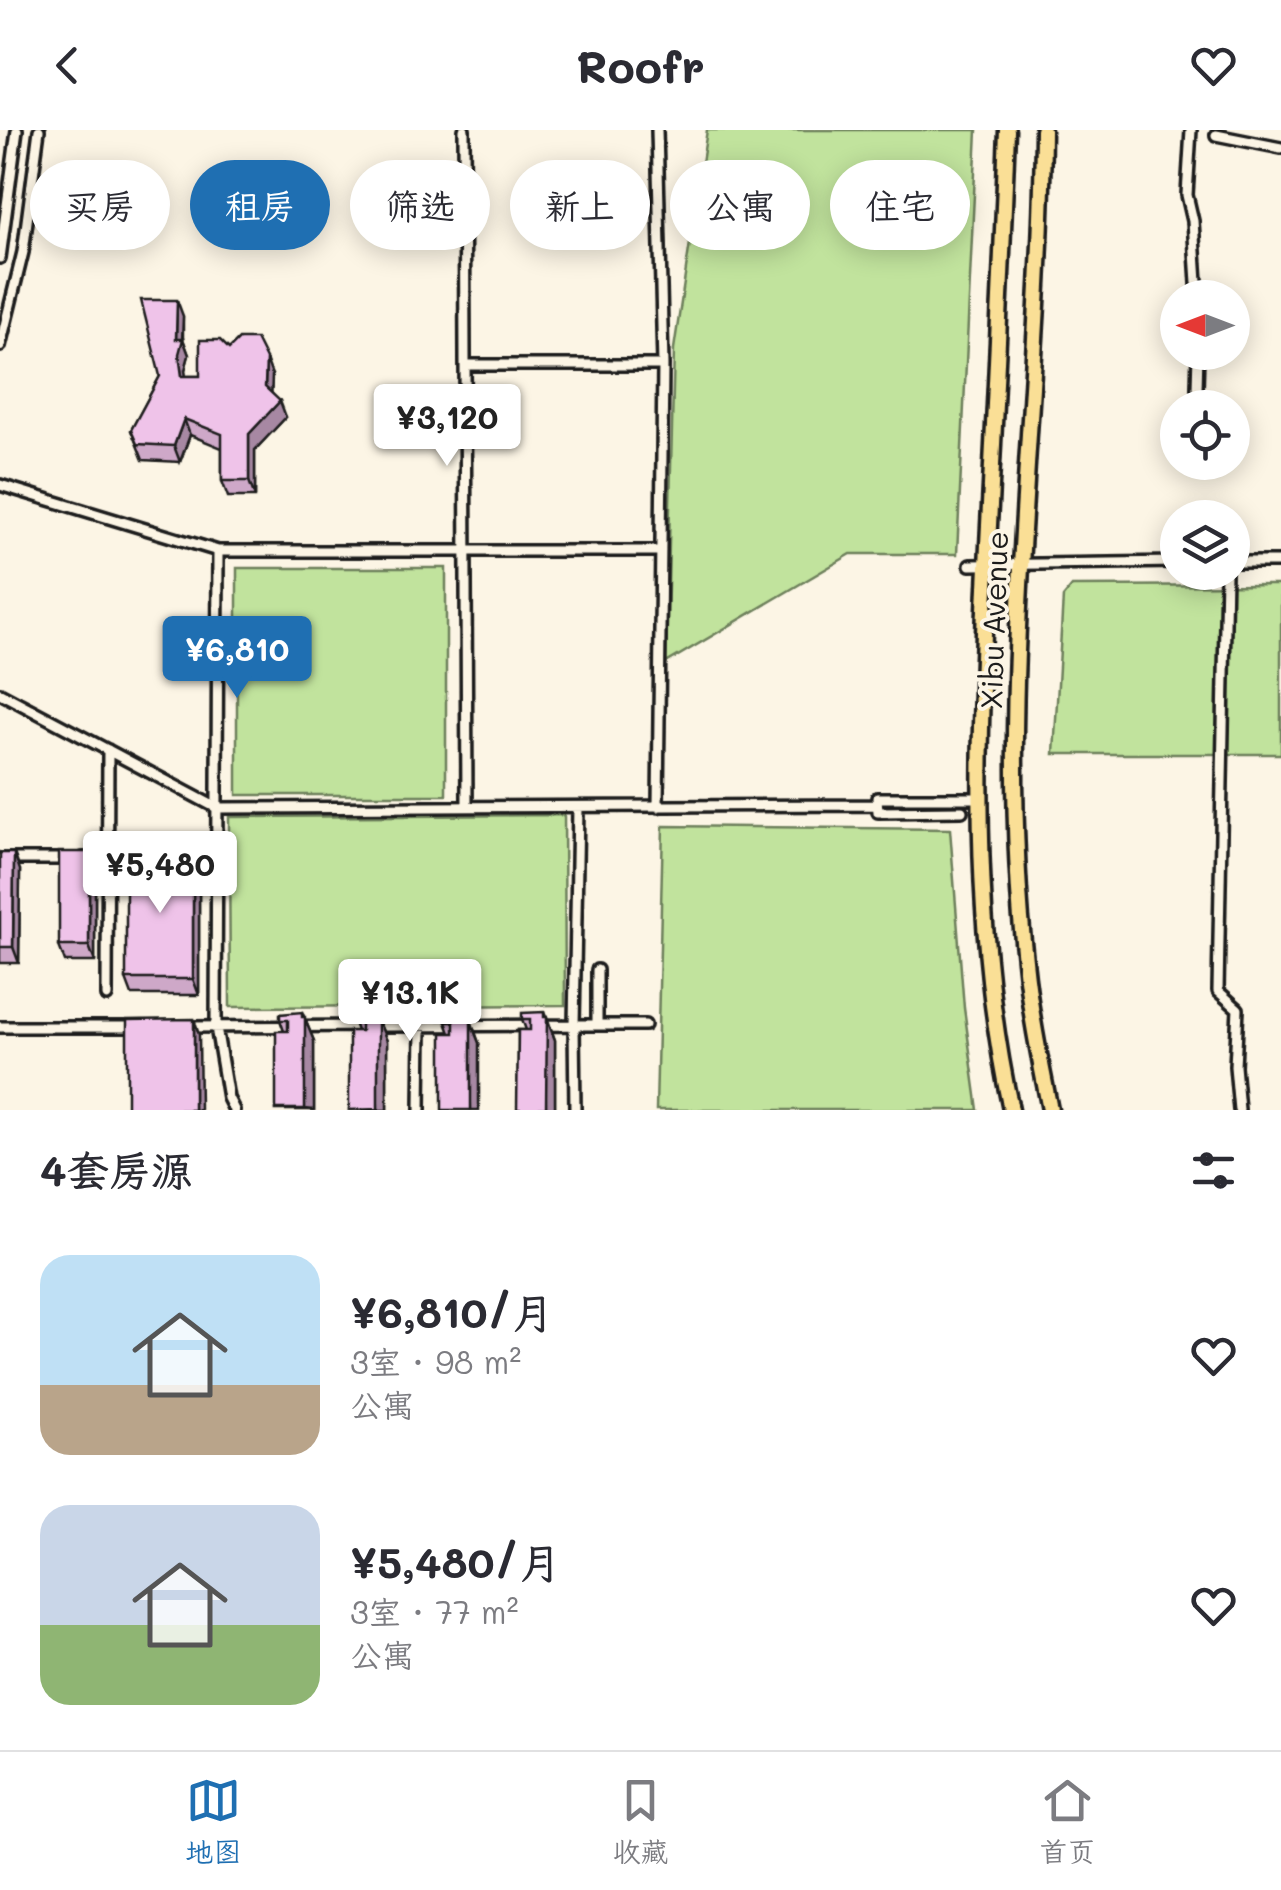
<!DOCTYPE html>
<html lang="zh">
<meta charset="utf-8">
<style>
:root{--surface:#fff;--page:#f7f7f7;--text:#2b2b33;--muted:#7c7c81;--line:#e1e1e2;--accent:#1f6fb2}
body{margin:0;font-family:Mali,"LXGW WenKai TC",sans-serif;background:var(--page);color:var(--text);height:100vh;display:flex;flex-direction:column;font-size:38px;white-space:nowrap}
*{box-sizing:border-box;margin:0}
p{font-size:32px;color:var(--muted)}
.icon{flex:none;width:55px;height:55px;fill:none;stroke:currentColor;stroke-width:2;stroke-linecap:round;stroke-linejoin:round}
.map{position:relative;height:980px;overflow:hidden}
.details{display:flex;flex-direction:column;background:var(--surface);flex:1}
.details>*{flex:none}
.banner{position:absolute;left:30px;top:30px;width:1222px;height:90px;display:flex;gap:20px}
.needle{width:65px;rotate:270deg}
.tools{position:absolute;left:1160px;top:150px;display:grid;gap:20px}
.tools a{display:grid;place-items:center;width:90px;height:90px;border-radius:50%;background:var(--surface);box-shadow:0 5px 25px #0003;font-size:50px}
.price{position:absolute;translate:-50% -85px;padding:0 22px;border-radius:10px;background:#fff;color:#222;font-size:32px;line-height:65px;filter:drop-shadow(0 2px 5px #0008)}
.price::after{content:'';position:absolute;left:50%;top:60px;width:30px;height:22px;margin-left:-15px;background:inherit;clip-path:polygon(0 0,100% 0,50% 100%)}
.price.on{background:var(--accent);color:#fff}
ul{padding:0;list-style:none}
li{display:flex;align-items:center;gap:30px;height:250px;padding:0 40px}
li span{display:grid;place-items:center;flex:none;width:280px;height:200px;border-radius:30px;color:#555}
li>.icon{margin-inline-start:auto}
span .icon{width:120px;height:120px;fill:#fffc;stroke-width:1}
li b{font-size:42px}
h2{display:flex;justify-content:space-between;align-items:center;height:120px;padding:0 40px;font-size:42px}
.tag{padding:0 35px;border-radius:45px;background:var(--surface);box-shadow:0 5px 25px #0003;font-size:35px;line-height:90px}
.tag.on{background:var(--accent);color:#fff}
header{display:flex;justify-content:space-between;align-items:center;height:130px;padding:0 40px;background:var(--surface);font-size:45px;font-weight:700}
.tab-bar{display:flex;justify-content:space-around;align-items:center;height:140px;border-top:2px solid var(--line);background:var(--surface);font-size:28px;color:var(--muted)}
.tab-bar a{display:grid;justify-items:center;gap:5px}
.tab-bar .on{color:var(--accent)}
.map>svg:first-child{display:block}
.green{fill:#c1e39d;stroke:#6e805c;stroke-width:2.5}
.lines{fill:none;stroke-linecap:round;stroke-linejoin:round}
.minor-casing{stroke:#1c1c1c;stroke-width:16}
.primary-casing{stroke:#1c1c1c;stroke-width:21}
.minor{stroke:#fcf5e5;stroke-width:9}
.primary{stroke:#fadf96;stroke-width:14}
.wall{fill:#cea8c8;stroke:#1c1c1c;stroke-width:2.5}
.shaded-wall{fill:#a788a3;stroke:#1c1c1c;stroke-width:2.5}
.building{fill:#efc3e9;stroke:#1c1c1c;stroke-width:2.5}
.labels{text-anchor:middle;dominant-baseline:central;stroke-width:8;stroke-linejoin:round;paint-order:stroke}
.street-label{font-size:30px;fill:#1c1c1c;stroke:#fcf5e5}
</style>
<header><svg class="icon" aria-label="back" viewBox="0 0 24 24"><path d="M15 5l-7 7 7 7"/></svg>Roofr<svg class="icon" aria-label="heart" viewBox="0 0 24 24"><path d="M12 20l-8-8c-3-5 5-10 8-4 3-6 11-1 8 4z"/></svg></header>
<div class="map">
<svg width="1281" height="980" viewBox="0 0 1281 980">
<rect width="100%" height="100%" fill="#fcf5e5"/>
<filter id="ink" filterUnits="userSpaceOnUse"><feTurbulence type="fractalNoise" baseFrequency=".01" numOctaves="2"/><feDisplacementMap in="SourceGraphic" scale="20" xChannelSelector="R" yChannelSelector="G"/><feConvolveMatrix kernelMatrix="1 2 1 2 8 2 1 2 1" color-interpolation-filters="sRGB"/></filter>
<g filter="url(#ink)">
<path class="green" d="M 707,0 L 977,0 L 957,424 L 851,424 L 666,533 L 674,219 Z
M 237,438 L 446,438 L 446,665 L 237,665 Z
M 1281,455 L 1281,624 L 1054,624 L 1063,467 L 1072,456 Z
M 564,685 L 565,875 L 230,877 L 229,687 Z
M 663,696 L 950,699 L 964,878 L 978,980 L 656,980 Z"/>
<g class="lines">
<defs>
<path id="minor" d="M 464,0 L 467,677
M 1191,0 L 1187,65 L 1193,91 L 1198,168
M 1216,5 L 1281,18
M 0,128 L 17,0
M 0,216 L 23,122 L 39,0
M 466,235 L 663,235 L 657,0
M 1197,259 L 1198,222
M 0,355 L 218,421 L 216,897 L 228,968 L 234,980
M 218,421 L 661,421
M 1232,432 L 1281,432
M 970,435 L 1178,432
M 1226,442 L 1218,861 L 1238,879 L 1235,936 L 1239,980
M 0,563 L 217,678 L 877,675
M 658,677 L 663,235
M 962,681 L 878,682 L 877,668 L 979,668
M 83,728 L 137,728
M 183,728 L 217,727
M 0,729 L 67,729
M 597,840 L 597,895
M 107,866 L 108,620
M 0,897 L 137,897
M 188,897 L 574,895 L 578,678
M 420,980 L 421,895
M 575,980 L 574,895 L 645,895"/>
<path id="primary" d="M 1007,0 C 1002,138 995,277 988,415 C 979,603 970,794 1011,980
M 1043,0 C 1041,276 995,555 1025,831 C 1030,881 1040,930 1050,980"/>
</defs>
<use href="#minor" class="minor-casing"/>
<use href="#primary" class="primary-casing"/>
<use href="#minor" class="minor"/>
<use href="#primary" class="primary"/>
</g>
<path class="wall" d="M 183,186 L 183,209 L 189,225 L 185,240 L 185,246 L 200,246 L 229,219 L 272,245 L 271,262 L 286,287 L 255,320 L 255,367 L 228,367 L 222,351 L 222,318 L 190,305 L 180,332 L 143,330 L 131,300 L 160,246 Z
M 0,723 L 20,740 L 19,833 L 0,833 Z
M 95,738 L 95,832 L 65,832 L 59,816 Z
M 199,741 L 199,865 L 132,865 L 126,849 Z
M 302,882 L 314,911 L 314,980 L 276,980 L 284,901 L 280,890 Z
M 375,883 L 387,911 L 387,980 L 349,980 L 357,901 L 353,890 Z
M 547,887 L 555,910 L 555,980 L 518,980 L 518,900 L 526,900 L 522,889 Z
M 471,890 L 479,913 L 450,903 L 446,892 Z"/>
<path class="shaded-wall" d="M 177,170 L 183,186 L 182,211 L 183,209 L 189,225 L 185,240 L 188,262 L 182,246 L 176,209 Z
M 266,229 L 272,245 L 271,273 L 265,257 Z
M 280,271 L 286,287 L 255,320 L 255,367 L 249,351 L 249,304 Z
M 184,289 L 190,305 L 180,332 L 174,316 Z
M 89,722 L 95,738 L 95,832 L 89,816 Z
M 14,723 L 20,740 L 19,833 L 13,817 Z
M 193,724 L 199,741 L 199,865 L 193,849 Z
M 302,882 L 314,911 L 314,980 L 305,979 Z
M 544,882 L 555,910 L 555,980 L 547,980 L 546,978 Z
M 375,883 L 387,911 L 387,980 L 378,980 Z
M 468,885 L 479,913 L 479,980 L 471,980 Z
M 194,889 L 199,905 L 200,980 L 194,980 Z"/>
<path class="building" d="M 141,170 L 177,170 L 176,209 L 183,209 L 179,224 L 182,246 L 200,246 L 200,210 L 220,210 L 229,219 L 239,209 L 256,209 L 266,229 L 265,257 L 280,271 L 249,304 L 249,351 L 222,351 L 222,304 L 184,289 L 174,316 L 137,314 L 131,300 L 160,246 Z
M 59,722 L 89,722 L 89,816 L 59,816 Z
M 0,723 L 14,723 L 13,817 L 0,817 Z
M 126,724 L 193,724 L 193,849 L 126,849 Z
M 302,882 L 302,887 L 305,887 L 305,979 L 276,979 L 276,901 L 288,901 L 288,890 L 280,890 L 280,884 Z
M 544,882 L 544,887 L 547,887 L 546,978 L 540,978 L 540,980 L 517,979 L 518,900 L 530,900 L 530,889 L 522,889 L 522,883 Z
M 375,883 L 375,888 L 378,888 L 378,979 L 349,980 L 349,901 L 361,901 L 361,890 L 353,890 L 353,884 Z
M 468,885 L 468,890 L 471,890 L 471,980 L 442,980 L 442,903 L 454,903 L 454,892 L 446,892 L 446,886 Z
M 194,889 L 194,980 L 127,980 L 127,890 Z"/>
</g>
<g class="labels">
<g class="street-label">
<text transform="translate(993 490) rotate(-88)">Xibu Avenue</text>
</g>
</g>
</svg>
<div class="tools">
<a><svg class="needle" viewBox="-14 -14 28 28"><path d="M0-13l5 13h-10z" fill="#e53935"/><path d="M0 13l5-13h-10z" fill="#7c7c81"/></svg></a>
<a><svg class="icon" aria-label="locate" viewBox="0 0 24 24"><circle cx="12" cy="12" r="6"/><path d="M12 2v4M12 18v4M2 12h4M18 12h4"/></svg></a>
<a><svg class="icon" aria-label="layers" viewBox="0 0 24 24"><path d="M12 4l9 5-9 5-9-5zM3 14l9 5 9-5"/></svg></a>
</div>
<b class="price" style="left:447px;top:339px">¥3,120</b>
<b class="price on" style="left:237px;top:571px">¥6,810</b>
<b class="price" style="left:160px;top:786px">¥5,480</b>
<b class="price" style="left:410px;top:914px">¥13.1K</b>
<div class="banner">
<a class="tag">买房</a>
<a class="tag on">租房</a>
<a class="tag">筛选</a>
<a class="tag">新上</a>
<a class="tag">公寓</a>
<a class="tag">住宅</a>
</div>
</div>
<section class="details">
<h2>4套房源<svg class="icon" aria-label="filters" viewBox="0 0 24 24"><path d="M4 7h16M4 17h16"/><circle cx="9" cy="7" r="2"/><circle cx="15" cy="17" r="2"/></svg></h2>
<ul>
<li><span style="background:linear-gradient(#bfe0f5 65%,#b9a48a 0)"><svg class="icon" aria-label="home" viewBox="0 0 24 24"><path d="M3 11l9-7 9 7M6 9v11h12V9"/></svg></span><div><b>¥6,810/月</b><p>3室 · 98 m²</p><p>公寓</p></div><svg class="icon" aria-label="heart" viewBox="0 0 24 24"><path d="M12 20l-8-8c-3-5 5-10 8-4 3-6 11-1 8 4z"/></svg></li>
<li><span style="background:linear-gradient(#c9d6e8 60%,#8fb573 0)"><svg class="icon" aria-label="home" viewBox="0 0 24 24"><path d="M3 11l9-7 9 7M6 9v11h12V9"/></svg></span><div><b>¥5,480/月</b><p>3室 · 77 m²</p><p>公寓</p></div><svg class="icon" aria-label="heart" viewBox="0 0 24 24"><path d="M12 20l-8-8c-3-5 5-10 8-4 3-6 11-1 8 4z"/></svg></li>
</ul>
</section>
<nav class="tab-bar">
<a class="on"><svg class="icon" aria-label="map" viewBox="0 0 24 24"><path d="M3 6l6-2 6 2 6-2v14l-6 2-6-2-6 2zM9 4v14M15 6v14"/></svg>地图</a>
<a><svg class="icon" aria-label="saved" viewBox="0 0 24 24"><path d="M7 4h10v16l-5-4-5 4z"/></svg>收藏</a>
<a><svg class="icon" aria-label="home" viewBox="0 0 24 24"><path d="M3 11l9-7 9 7M6 9v11h12V9"/></svg>首页</a>
</nav>
